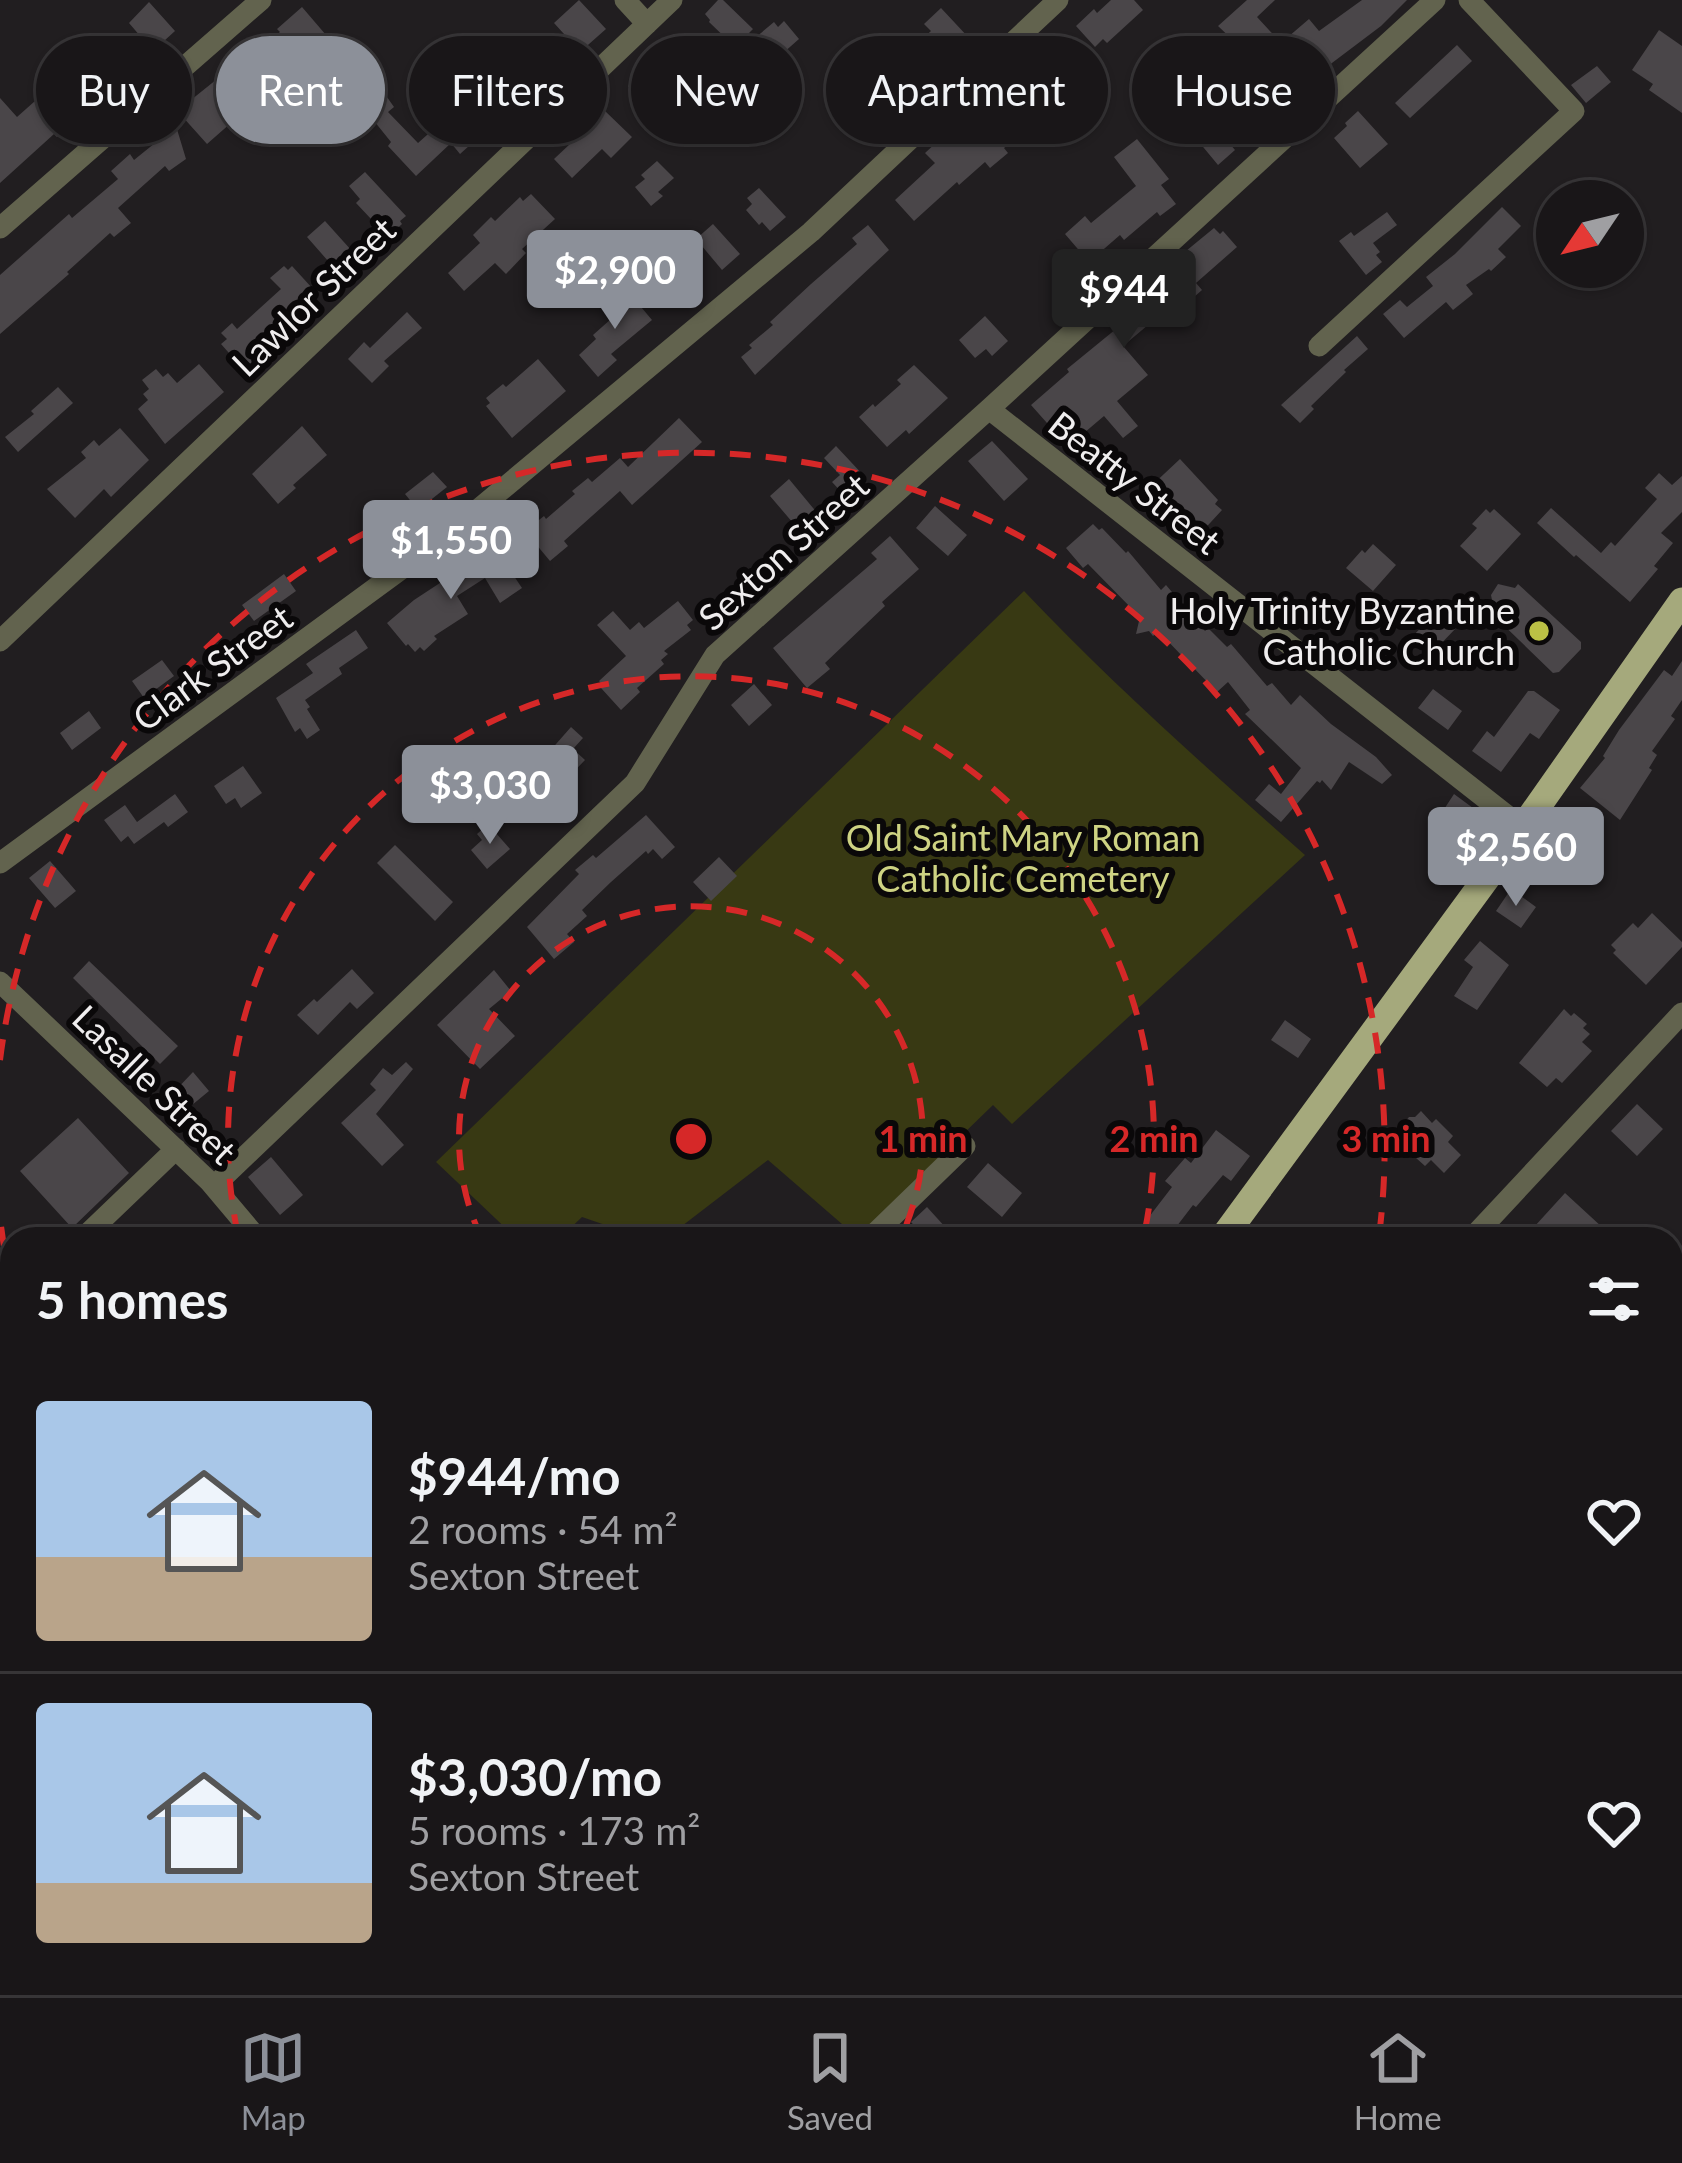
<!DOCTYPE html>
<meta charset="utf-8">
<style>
:root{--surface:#191618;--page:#262325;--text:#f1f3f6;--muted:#9f9fa2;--line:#373537;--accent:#8c9099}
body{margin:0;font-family:Lato,sans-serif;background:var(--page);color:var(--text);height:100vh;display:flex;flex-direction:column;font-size:45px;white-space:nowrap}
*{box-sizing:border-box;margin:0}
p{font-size:39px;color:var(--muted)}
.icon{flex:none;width:66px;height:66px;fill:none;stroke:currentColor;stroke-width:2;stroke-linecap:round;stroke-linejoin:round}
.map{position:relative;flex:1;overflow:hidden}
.panel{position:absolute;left:0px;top:1227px;width:1683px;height:768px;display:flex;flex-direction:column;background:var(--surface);border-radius:36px 36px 0 0;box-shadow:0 3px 9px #0004,0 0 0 3px var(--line)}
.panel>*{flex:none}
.hud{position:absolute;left:36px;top:36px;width:1611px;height:108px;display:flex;gap:24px}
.needle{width:78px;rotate:235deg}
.tools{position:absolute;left:1536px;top:180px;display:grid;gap:24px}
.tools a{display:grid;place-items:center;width:108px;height:108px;border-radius:50%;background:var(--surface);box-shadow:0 3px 9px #0004,0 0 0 3px var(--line);font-size:60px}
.price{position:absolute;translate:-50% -102px;padding:0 27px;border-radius:12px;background:var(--accent);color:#fff;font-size:39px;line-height:78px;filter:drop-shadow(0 3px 6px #0008)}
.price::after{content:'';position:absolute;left:50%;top:72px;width:36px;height:27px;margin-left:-18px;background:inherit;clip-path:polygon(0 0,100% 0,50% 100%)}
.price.selected{background:#222;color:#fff}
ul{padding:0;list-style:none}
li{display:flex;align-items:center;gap:36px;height:300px;padding:0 36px}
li+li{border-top:3px solid var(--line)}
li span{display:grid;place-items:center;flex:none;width:336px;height:240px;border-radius:12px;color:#555}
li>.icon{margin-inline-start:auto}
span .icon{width:144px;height:144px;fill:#fffc;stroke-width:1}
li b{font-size:51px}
h2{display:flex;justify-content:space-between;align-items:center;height:144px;padding:0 36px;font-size:51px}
.pill{padding:0 42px;border-radius:54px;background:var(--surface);box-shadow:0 3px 9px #0004,0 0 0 3px var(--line);font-size:42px;line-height:108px}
.pill.selected{background:var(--accent);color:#fff}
.dock{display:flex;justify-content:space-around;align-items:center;height:168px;border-top:3px solid var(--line);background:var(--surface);font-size:33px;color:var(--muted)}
.dock a{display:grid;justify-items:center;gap:6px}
.dock .selected{color:var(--accent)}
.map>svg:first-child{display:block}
.green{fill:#383913}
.building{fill:#4a4649}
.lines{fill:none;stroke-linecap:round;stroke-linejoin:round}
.minor{stroke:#62634e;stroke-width:21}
.major{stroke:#a5a97c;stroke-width:27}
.ring{fill:none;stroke:#d62828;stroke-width:6;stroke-dasharray:21 15}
.poi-dot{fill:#bbc045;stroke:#0a0809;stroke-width:4.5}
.labels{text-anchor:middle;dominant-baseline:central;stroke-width:12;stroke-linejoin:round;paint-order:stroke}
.street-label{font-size:36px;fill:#efedee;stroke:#0a0809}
.poi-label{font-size:36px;fill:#efedee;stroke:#0a0809;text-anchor:end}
.park-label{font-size:36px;fill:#ced383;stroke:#0a0809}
.centre{fill:#d62828;stroke:#0a0809;stroke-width:6}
.ring-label{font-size:36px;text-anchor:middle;font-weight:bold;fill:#d62828;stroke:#0a0809;stroke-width:12;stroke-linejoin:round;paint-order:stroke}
</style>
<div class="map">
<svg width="1682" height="1995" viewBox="0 0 1682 1995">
<rect width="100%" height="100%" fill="#211e20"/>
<path class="green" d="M 1024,591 C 1113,685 1209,770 1305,855 L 1012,1124 L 993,1105 L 857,1237 L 768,1160 L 665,1239 L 646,1239 L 582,1217 L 559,1239 L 517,1239 L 436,1162 Z"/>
<path class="building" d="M 579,0 L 606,29 L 580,52 L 577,49 L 568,57 L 555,43 L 564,34 L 554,23 Z
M 718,0 L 723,0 L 753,29 L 735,47 L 709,22 L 710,20 L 705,14 Z
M 1111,0 L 1134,0 L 1143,10 L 1107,43 L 1103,39 L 1095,47 L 1076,26 L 1094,9 L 1097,13 Z
M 1247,0 L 1275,0 L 1257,17 L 1281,43 L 1309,19 L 1319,31 L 1362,0 L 1407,0 L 1381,26 L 1324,69 L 1320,64 L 1258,119 L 1254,113 L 1225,138 L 1235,150 L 1218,165 L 1194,136 L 1239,95 L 1230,84 L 1256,62 L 1218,26 Z
M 149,2 L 175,31 L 153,51 L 129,23 Z
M 302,7 L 332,42 L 330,44 L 334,48 L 315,65 L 311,61 L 308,64 L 299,54 L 256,91 L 266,102 L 245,120 L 240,115 L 207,144 L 181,115 L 181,108 L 227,71 L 229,74 L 237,68 L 280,32 L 277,29 Z
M 941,8 L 969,38 L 939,66 L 941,69 L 922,87 L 919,84 L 889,115 L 863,90 L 866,88 L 860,82 L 875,66 L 884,75 L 931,31 L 924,24 Z
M 784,21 L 799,39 L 774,61 L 755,38 L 774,22 L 778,27 Z
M 1659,30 L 1682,46 L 1682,113 L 1649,90 L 1653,84 L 1632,70 Z
M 674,34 L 696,56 L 689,63 L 695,69 L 651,110 L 646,104 L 643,106 L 628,86 L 644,71 L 640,67 Z
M 1457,45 L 1472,61 L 1410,118 L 1395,103 Z
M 500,57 L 512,71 L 503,79 L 511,89 L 506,93 L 516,105 L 504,115 L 473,78 Z
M 84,59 L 109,86 L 77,116 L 79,118 L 57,137 L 54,134 L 0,183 L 0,98 L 17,117 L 44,93 L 47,97 L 71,76 L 68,73 Z
M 1041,59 L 1058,80 L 1024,108 L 1035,122 L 1004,148 L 1008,153 L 990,168 L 985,162 L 959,185 L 957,182 L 914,221 L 895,200 L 935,163 L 925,153 L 1005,79 L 1010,85 Z
M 1597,66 L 1611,82 L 1586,103 L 1571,85 Z
M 368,70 L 394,107 L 388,112 L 418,143 L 455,110 L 479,137 L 460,154 L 451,143 L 416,176 L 388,146 L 391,142 L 362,106 L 368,101 L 353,84 Z
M 605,111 L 632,137 L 611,158 L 602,149 L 572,178 L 554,159 Z
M 1358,111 L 1388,144 L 1360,168 L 1334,138 L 1347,126 L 1345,123 Z
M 176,126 L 186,159 L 169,171 L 165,166 L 118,208 L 131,223 L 114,237 L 110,233 L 67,272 L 69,274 L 0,334 L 0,275 L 69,214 L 72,218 L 118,179 L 111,171 L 130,154 L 134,160 Z
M 1137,139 L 1169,179 L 1161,185 L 1176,204 L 1160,216 L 1157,212 L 1124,240 L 1120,235 L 1089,262 L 1065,234 L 1085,216 L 1091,223 L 1136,186 L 1114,157 Z
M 657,161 L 674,178 L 658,192 L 663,196 L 651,206 L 635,187 L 645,179 L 641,175 Z
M 365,172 L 406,216 L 400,221 L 402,224 L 388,237 L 356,203 L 360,199 L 349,186 Z
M 759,188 L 786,217 L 770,231 L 762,222 L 759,225 L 746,210 L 752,204 L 747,198 Z
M 531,194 L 555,219 L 522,249 L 526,253 L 506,274 L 495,263 L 464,291 L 448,273 L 480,243 L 473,235 L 491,217 L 495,221 L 520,197 L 523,201 Z
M 1502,207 L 1521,226 L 1498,249 L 1506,257 L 1491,271 L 1489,269 L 1466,285 L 1473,294 L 1453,310 L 1446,302 L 1404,338 L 1383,314 L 1400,300 L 1407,307 L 1433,286 L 1426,277 L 1455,254 Z
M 1387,212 L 1397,225 L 1373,243 L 1380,252 L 1376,255 L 1382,262 L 1366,275 L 1339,241 L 1351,232 L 1354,236 Z
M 325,221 L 361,261 L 343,278 L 307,237 Z
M 713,224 L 740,254 L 722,270 L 696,239 Z
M 868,225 L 889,250 L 755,375 L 741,357 L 752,348 L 749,345 L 773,325 L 770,322 L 811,284 L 857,244 L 852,238 Z
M 1214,228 L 1220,234 L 1223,231 L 1237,247 L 1196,283 L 1202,290 L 1185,305 L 1179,299 L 1123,346 L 1148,375 L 1117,401 L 1138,426 L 1123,438 L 1104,416 L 1071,444 L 1066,438 L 1063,441 L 1031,405 L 1069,372 L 1067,369 L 1127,320 L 1121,312 L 1136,299 L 1143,307 L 1167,285 L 1158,274 Z
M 676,260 L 700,284 L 679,305 L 652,278 L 665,265 L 668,268 Z
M 284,266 L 288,270 L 292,266 L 313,289 L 309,293 L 313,297 L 290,318 L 296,324 L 244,370 L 221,344 L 227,339 L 221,333 L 232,323 L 237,329 L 281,289 L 270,278 Z
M 626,289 L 652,320 L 611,354 L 617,360 L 598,377 L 579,355 L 596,339 L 593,335 L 611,319 L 602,308 Z
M 407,312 L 422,328 L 384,361 L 389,366 L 372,383 L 348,359 L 364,342 L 370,348 Z
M 985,316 L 1008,341 L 992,356 L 986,349 L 975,358 L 959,340 Z
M 1357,336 L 1368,349 L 1344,370 L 1346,372 L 1311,406 L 1314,409 L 1300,423 L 1281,405 Z
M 538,359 L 566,391 L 512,438 L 486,406 L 490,403 L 486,398 L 503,384 L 506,387 Z
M 199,364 L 224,392 L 165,444 L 138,409 L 148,400 L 143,394 L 149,389 L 142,380 L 156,369 L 163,377 L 168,373 L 177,383 Z
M 914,365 L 948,398 L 909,434 L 906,430 L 887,447 L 859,417 L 873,404 L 875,407 L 901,384 L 897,380 Z
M 58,387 L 73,403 L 18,452 L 5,437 L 34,414 L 31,411 Z
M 679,418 L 702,442 L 632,505 L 620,491 L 564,541 L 568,546 L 550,561 L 525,531 L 544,516 L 546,519 L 575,494 L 572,491 L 588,478 L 592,482 L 620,458 L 628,467 Z
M 302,426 L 327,455 L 293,485 L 296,488 L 278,504 L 252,474 Z
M 120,428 L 149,460 L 111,497 L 104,489 L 75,518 L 47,489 L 86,458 L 81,452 L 94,440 L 99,446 Z
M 992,441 L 1028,479 L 1004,501 L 968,461 Z
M 836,446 L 865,477 L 845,496 L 832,482 L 840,475 L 824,458 Z
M 1180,459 L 1218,500 L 1215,504 L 1222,510 L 1199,535 L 1148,489 Z
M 433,472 L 447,487 L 418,510 L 405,494 Z
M 1659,473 L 1672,485 L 1682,476 L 1682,512 L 1661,533 L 1673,543 L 1654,566 L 1658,569 L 1630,602 L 1576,555 L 1574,557 L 1537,523 L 1551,508 L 1601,553 L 1611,542 L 1615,546 L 1657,499 L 1645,488 Z
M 789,479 L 818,514 L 799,530 L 770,496 Z
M 935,506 L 967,535 L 948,556 L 916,528 Z
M 1486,509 L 1490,513 L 1494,509 L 1521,534 L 1487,571 L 1460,546 L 1477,528 L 1472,524 Z
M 1093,524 L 1099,530 L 1102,528 L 1126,553 L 1128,551 L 1161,590 L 1166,585 L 1205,631 L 1208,628 L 1227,647 L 1231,644 L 1267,686 L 1272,683 L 1291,705 L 1300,695 L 1331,724 L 1376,757 L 1392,775 L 1382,784 L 1349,762 L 1331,790 L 1322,780 L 1320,783 L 1317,781 L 1281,822 L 1255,800 L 1269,784 L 1281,794 L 1301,768 L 1245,714 L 1250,710 L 1228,682 L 1217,692 L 1158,631 L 1153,636 L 1149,631 L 1136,634 L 1139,621 L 1134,616 L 1137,614 L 1088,564 L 1083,568 L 1066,548 Z
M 890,536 L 919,569 L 882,602 L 885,606 L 825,663 L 830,669 L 807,688 L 773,648 L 877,559 L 871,553 Z
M 1373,544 L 1396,565 L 1373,591 L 1346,568 L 1362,550 L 1365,553 Z
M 495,548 L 522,588 L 500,603 L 485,578 L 457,596 L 468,614 L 434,636 L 437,639 L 424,651 L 420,647 L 415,652 L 408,644 L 406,646 L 387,623 L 414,600 L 446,579 L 448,582 Z
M 284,574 L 296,591 L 254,621 L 242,605 Z
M 1498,584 L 1515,588 L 1518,584 L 1581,642 L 1581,649 L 1559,672 L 1553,673 L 1491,613 L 1494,610 L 1491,595 Z
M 678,601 L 693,620 L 687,625 L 691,630 L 664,651 L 668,654 L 661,660 L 664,664 L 637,688 L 640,692 L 621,710 L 601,688 L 603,686 L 599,681 L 626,656 L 597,625 L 613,611 L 630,630 L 639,622 L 644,628 Z
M 1439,608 L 1458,626 L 1433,652 L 1414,635 Z
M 356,630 L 368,648 L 339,668 L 342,674 L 305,700 L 310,707 L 307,709 L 320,730 L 307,739 L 300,728 L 295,732 L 276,698 L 313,673 L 306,664 Z
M 162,660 L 174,676 L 144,698 L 132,681 Z
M 1682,661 L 1682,700 L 1671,716 L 1675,719 L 1652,751 L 1657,755 L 1649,768 L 1652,770 L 1620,820 L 1580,788 L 1605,758 L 1603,756 L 1619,730 L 1664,670 L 1672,676 Z
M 754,684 L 772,705 L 749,726 L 731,705 Z
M 1433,689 L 1462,711 L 1448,730 L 1418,708 Z
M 1528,691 L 1534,691 L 1560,710 L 1539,739 L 1530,733 L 1501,772 L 1472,751 L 1487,731 L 1494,737 Z
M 89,711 L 101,728 L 72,750 L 60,733 Z
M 571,727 L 583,738 L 573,749 L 585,760 L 560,786 L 571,797 L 554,815 L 520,785 Z
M 243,766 L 262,793 L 241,808 L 235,798 L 226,804 L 214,786 Z
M 175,794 L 188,812 L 168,827 L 164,822 L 134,844 L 128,836 L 121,842 L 104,820 L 125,805 L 137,822 Z
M 1454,794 L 1473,808 L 1471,811 L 1479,816 L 1465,837 L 1437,820 Z
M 646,815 L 675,847 L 662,859 L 653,849 L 648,854 L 646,851 L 611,882 L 582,910 L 587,916 L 567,934 L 574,942 L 554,959 L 527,927 L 579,874 L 575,870 L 593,855 L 596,858 Z
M 488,824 L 510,849 L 487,869 L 471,850 L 482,840 L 477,834 Z
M 395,845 L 453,902 L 435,921 L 377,863 Z
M 719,857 L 737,876 L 711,901 L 693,882 Z
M 50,861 L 76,891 L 55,908 L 29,878 Z
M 1511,889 L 1536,907 L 1521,928 L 1496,911 Z
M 1652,913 L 1682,942 L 1682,947 L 1646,985 L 1613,953 L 1616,950 L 1611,945 L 1633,923 L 1638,928 Z
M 1480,941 L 1509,965 L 1477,1010 L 1454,996 L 1473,967 L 1464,960 Z
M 89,961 L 178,1046 L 160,1064 L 73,978 Z
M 352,969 L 374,993 L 357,1009 L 350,1002 L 318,1035 L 297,1015 L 314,999 L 317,1002 Z
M 494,970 L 511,991 L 489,1009 L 515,1036 L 480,1069 L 437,1025 Z
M 1564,1009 L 1571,1016 L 1574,1013 L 1587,1024 L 1583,1028 L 1590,1034 L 1582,1042 L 1592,1051 L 1562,1083 L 1556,1078 L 1547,1087 L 1519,1063 Z
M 1285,1020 L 1311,1039 L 1298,1058 L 1271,1040 Z
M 406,1062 L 413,1069 L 376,1114 L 404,1145 L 382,1166 L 341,1123 L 376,1090 L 370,1084 L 383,1068 L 392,1075 Z
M 193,1072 L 209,1091 L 186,1110 L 172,1094 Z
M 1637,1104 L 1663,1129 L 1637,1156 L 1611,1131 Z
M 1421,1111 L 1432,1123 L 1436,1119 L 1453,1136 L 1448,1142 L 1461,1155 L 1444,1173 L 1431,1160 L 1425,1166 L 1397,1141 L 1401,1138 L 1396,1133 L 1409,1117 L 1415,1117 Z
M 78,1118 L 129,1173 L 72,1228 L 20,1171 Z
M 1216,1130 L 1250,1156 L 1231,1181 L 1223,1175 L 1196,1207 L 1193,1205 L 1167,1239 L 1132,1239 L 1172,1187 L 1165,1181 L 1185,1158 L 1191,1163 Z
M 271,1157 L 303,1195 L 280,1215 L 248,1177 Z
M 988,1163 L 1022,1193 L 1002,1217 L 967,1187 Z
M 1565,1193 L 1615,1239 L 1523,1239 Z
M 927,1207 L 956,1239 L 926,1239 L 911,1222 Z"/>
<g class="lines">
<path class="minor" d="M 625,0 L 647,24
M 0,228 L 261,0
M 1319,346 L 1574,111 L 1469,0
M 989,409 L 1523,828
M 0,641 L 672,0
M 0,863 L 445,537 L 811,232 L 1058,0
M 0,982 L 210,1182 L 258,1239
M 214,1186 L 635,783 L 715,655 L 989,409 L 1435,0
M 82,1239 L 176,1149
M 869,1239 L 965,1146
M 1471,1239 L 1682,1013
M 0,1300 L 12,1289
M 1671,1483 L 1682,1472
M 0,1590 L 12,1580
M 0,1657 L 12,1666
M 0,1890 L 12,1906
M 71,1983 L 80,1995
M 426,1983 L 443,1995
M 1507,1983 L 1519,1995
M 371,1995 L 386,1983
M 1087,1995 L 1088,1992 L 1092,1995
M 1208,1995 L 1214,1983"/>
<path class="major" d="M 1222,1239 L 1505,853 L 1682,601
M 921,1995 L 924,1983"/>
</g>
<g class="ring">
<path d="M482 1239A232 232 0 1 1 900 1239"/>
<path d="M238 1235A463 463 0 1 1 1144 1235"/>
<path d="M11 1283A695 695 0 0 1 0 1218M0 1060A695 695 0 1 1 1379 1236"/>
</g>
<circle class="poi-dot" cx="1539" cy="631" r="12"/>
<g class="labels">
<g class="street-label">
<text transform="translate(313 296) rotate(-44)">Lawlor Street</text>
<text transform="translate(1135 482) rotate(38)">Beatty Street</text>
<text transform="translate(783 551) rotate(-42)">Sexton Street</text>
<text transform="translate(212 667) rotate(-36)">Clark Street</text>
<text transform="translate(155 1084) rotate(44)">Lasalle Street</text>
</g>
<g class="poi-label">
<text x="1515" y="610">Holy Trinity Byzantine<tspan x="1515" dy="41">Catholic Church</tspan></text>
</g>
<g class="park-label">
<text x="1023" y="837">Old Saint Mary Roman<tspan x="1023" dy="41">Catholic Cemetery</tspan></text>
</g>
</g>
<circle cx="691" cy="1139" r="18" class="centre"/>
<g class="ring-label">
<text x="923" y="1152">1 min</text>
<text x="1154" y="1152">2 min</text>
<text x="1386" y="1152">3 min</text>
</g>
</svg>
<div class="tools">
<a><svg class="needle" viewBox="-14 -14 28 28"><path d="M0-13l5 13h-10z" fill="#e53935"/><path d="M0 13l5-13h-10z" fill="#9f9fa2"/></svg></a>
</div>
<b class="price" style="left:615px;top:332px">$2,900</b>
<b class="price selected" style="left:1124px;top:351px">$944</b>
<b class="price" style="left:451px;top:602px">$1,550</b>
<b class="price" style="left:490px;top:847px">$3,030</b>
<b class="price" style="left:1516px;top:909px">$2,560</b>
<div class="hud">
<a class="pill">Buy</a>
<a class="pill selected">Rent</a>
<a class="pill">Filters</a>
<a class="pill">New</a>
<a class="pill">Apartment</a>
<a class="pill">House</a>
</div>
<section class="panel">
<h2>5 homes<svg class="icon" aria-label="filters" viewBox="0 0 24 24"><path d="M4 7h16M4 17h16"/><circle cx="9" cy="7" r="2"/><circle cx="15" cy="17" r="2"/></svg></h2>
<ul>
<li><span style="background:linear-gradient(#a9c7e8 65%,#b9a48a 0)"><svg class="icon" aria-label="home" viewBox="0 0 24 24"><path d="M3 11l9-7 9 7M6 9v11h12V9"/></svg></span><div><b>$944/mo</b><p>2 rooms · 54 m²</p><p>Sexton Street</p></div><svg class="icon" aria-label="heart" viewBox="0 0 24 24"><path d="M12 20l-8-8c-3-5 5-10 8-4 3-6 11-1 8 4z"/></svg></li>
<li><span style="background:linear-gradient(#a9c7e8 75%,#b9a48a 0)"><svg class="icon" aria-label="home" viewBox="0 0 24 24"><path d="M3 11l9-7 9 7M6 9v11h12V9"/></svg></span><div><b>$3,030/mo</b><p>5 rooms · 173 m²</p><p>Sexton Street</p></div><svg class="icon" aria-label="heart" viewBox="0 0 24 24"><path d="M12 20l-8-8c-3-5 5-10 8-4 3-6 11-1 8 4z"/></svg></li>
</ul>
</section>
</div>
<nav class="dock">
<a class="selected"><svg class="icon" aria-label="map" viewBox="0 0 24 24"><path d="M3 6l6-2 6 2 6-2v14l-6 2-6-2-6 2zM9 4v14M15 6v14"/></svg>Map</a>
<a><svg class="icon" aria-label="saved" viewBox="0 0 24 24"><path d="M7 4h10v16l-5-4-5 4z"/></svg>Saved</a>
<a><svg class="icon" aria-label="home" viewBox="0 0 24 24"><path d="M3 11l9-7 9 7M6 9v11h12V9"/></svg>Home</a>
</nav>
